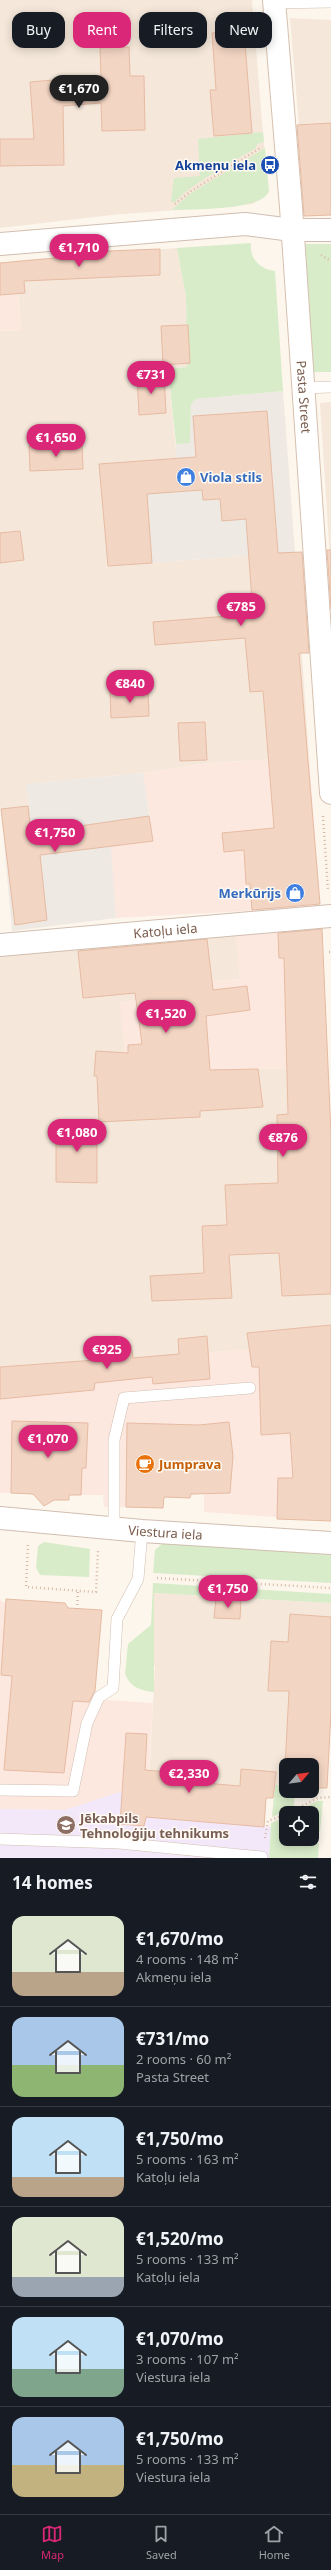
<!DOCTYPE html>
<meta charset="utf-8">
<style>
:root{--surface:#171b24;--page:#20242c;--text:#f1f3f6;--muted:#9ea1a6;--line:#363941;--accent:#db2777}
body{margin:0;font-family:"Noto Sans",sans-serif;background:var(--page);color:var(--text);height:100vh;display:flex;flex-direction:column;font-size:15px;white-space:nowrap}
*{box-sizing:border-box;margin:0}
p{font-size:13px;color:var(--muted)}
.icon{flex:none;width:22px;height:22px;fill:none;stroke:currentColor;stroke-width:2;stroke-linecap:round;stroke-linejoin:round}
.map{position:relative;height:1858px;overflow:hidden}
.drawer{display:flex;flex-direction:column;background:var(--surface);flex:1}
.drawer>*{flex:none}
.hud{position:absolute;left:12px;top:12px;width:307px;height:36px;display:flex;gap:8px}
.needle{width:26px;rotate:61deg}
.fabs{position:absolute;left:279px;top:1758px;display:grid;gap:8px}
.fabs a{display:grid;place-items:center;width:40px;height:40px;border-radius:8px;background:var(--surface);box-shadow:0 2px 10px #0003;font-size:20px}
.price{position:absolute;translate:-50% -34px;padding:0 9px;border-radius:14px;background:var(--accent);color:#fff;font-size:13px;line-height:26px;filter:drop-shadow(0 1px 2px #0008)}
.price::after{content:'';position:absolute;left:50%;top:24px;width:12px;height:9px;margin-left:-6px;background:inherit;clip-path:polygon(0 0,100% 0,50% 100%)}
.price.current{background:#222;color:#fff}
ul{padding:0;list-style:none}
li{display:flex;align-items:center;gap:12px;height:100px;padding:0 12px}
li+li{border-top:1px solid var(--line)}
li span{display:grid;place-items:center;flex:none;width:112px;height:80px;border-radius:12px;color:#555}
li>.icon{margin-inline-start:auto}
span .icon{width:48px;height:48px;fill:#fffc;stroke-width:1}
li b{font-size:17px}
h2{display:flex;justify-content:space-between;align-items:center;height:48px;padding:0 12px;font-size:17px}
.chip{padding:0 14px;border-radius:12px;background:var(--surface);box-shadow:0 2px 10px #0003;font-size:14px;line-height:36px}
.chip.current{background:var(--accent);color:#fff}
.menu{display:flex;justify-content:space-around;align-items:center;height:56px;border-top:1px solid var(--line);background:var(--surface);font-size:11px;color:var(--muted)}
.menu a{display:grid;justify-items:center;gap:2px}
.menu .current{color:var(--accent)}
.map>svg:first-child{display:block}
.residential{fill:#f5e8da}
.commercial{fill:#fde8e0}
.industrial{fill:#efe9e4}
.education{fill:#f3e8fa}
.green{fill:#d8ecc9}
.building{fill:#f3d5c3;stroke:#e6bba3}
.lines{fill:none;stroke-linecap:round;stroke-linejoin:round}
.service-casing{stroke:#d1beb0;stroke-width:12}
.minor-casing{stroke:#d1beb0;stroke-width:24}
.secondary-casing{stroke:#d6c0b0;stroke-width:24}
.path{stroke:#d9b8a5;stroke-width:2.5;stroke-dasharray:1 3;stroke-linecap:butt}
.service{stroke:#fff;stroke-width:11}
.minor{stroke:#fff;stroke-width:22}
.secondary{stroke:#fff;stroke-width:22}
.labels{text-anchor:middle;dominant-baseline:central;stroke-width:3;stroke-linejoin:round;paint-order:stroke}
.transit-label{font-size:13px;font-weight:bold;fill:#164399;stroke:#fffaf3;text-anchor:end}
.street-label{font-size:13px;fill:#7a5c4d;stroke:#fffaf3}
.shop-label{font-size:13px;font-weight:bold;fill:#366cbe;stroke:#fffaf3;text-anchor:start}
.food-label{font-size:13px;font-weight:bold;fill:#c56008;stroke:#fffaf3;text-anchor:start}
.education-label{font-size:13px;font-weight:bold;fill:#785e54;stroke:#fffaf3;text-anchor:start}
</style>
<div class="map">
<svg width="331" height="1858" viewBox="0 0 331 1858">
<rect width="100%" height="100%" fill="#fdf6ec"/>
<path class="residential" d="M 0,0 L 252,0 L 268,193 L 253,204 L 112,215 L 0,228 Z
M 290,18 L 331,20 L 331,213 L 299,127 Z
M 177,248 L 186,297 L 187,367 L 168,369 L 177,459 L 108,566 L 295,552 L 309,757 L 208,763 L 143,773 L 26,784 L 29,807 L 0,809 L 0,331 L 21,330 L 18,293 L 25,292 L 22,260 Z
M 331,402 L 331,575 L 320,403 Z
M 236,931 L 240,979 L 157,988 L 210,1069 L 328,1068 L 331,1134 L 331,1340 L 255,1349 L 0,1367 L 0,957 Z
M 154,1593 L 331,1603 L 331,1712 L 327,1788 L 312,1788 L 312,1765 L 286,1765 L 286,1786 L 275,1785 L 274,1788 L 149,1781 L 154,1685 L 155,1666 L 152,1666 Z"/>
<path class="commercial" d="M 22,260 L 25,292 L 18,293 L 21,330 L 0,331 L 0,263 Z
M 309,757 L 320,907 L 116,918 L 110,846 L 153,841 L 143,773 L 208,763 Z
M 322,923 L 328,1068 L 210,1069 L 126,1076 L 120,1002 L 146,999 L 157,988 L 240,979 L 236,931 Z
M 255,1349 L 331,1521 L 204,1512 L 204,1494 L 191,1495 L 190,1498 L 171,1497 L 164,1489 L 163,1508 L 104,1507 L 103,1495 L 69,1495 L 41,1503 L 36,1494 L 0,1493 L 0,1367 Z
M 0,1600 L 6,1604 L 11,1600 L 18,1600 L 22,1605 L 102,1610 L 92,1699 L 153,1703 L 148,1789 L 200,1793 L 202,1782 L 274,1788 L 273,1798 L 266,1798 L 264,1827 L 120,1824 L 123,1791 L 65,1810 L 0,1809 Z"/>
<path class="industrial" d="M 283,391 L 295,552 L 108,566 L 99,464 L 176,459 L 176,444 L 190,442 L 191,404 L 195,399 Z
M 143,773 L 153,841 L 111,846 L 116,918 L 12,931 L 1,809 L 29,806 L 26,784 Z"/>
<path class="education" d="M 123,1791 L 120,1824 L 144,1826 L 146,1817 L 271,1827 L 269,1858 L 0,1858 L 0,1809 L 65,1810 Z"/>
<path class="green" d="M 263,132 L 264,142 L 257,144 L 256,148 C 242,156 180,191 176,202 L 171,202 L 174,178 L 200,176 L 198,139 Z
M 265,148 L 269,191 C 263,211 191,209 172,210 L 191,193 Z
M 251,243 C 249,258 260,270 275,271 L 283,391 L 195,399 L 191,404 L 190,443 L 176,444 L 168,369 L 187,367 L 186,297 L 177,248 Z
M 303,244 L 331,244 L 331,372 L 309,372 Z
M 44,1542 L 90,1549 L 89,1577 L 40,1575 L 36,1568 L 38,1546 Z
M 164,1542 L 331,1555 L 331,1583 L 153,1573 L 155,1550 Z
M 153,1583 L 331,1594 L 331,1603 L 154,1593 L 154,1692 C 141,1691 130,1687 125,1674 L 128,1644 L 151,1625 Z
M 275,1785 L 286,1786 L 286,1791 L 295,1791 L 294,1807 L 272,1817 Z
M 317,1801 L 323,1801 L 320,1831 L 312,1836 L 312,1813 L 294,1813 Z
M 286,1817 L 286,1839 L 313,1838 L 319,1844 L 318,1858 L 269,1858 L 271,1823 Z"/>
<path class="building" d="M 244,30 L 252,133 L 214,136 L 210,90 L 216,90 L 212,33 Z
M 129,47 L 130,76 L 144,76 L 145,130 L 102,131 L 101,103 L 63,106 L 64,165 L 0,166 L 0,139 L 34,139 L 30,82 L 101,76 L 100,48 Z
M 331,123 L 331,215 L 304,216 L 297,125 Z
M 160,249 L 160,275 L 24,281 L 25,293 L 0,295 L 0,263 L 56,258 L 56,253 Z
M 188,325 L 190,363 L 163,365 L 161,326 Z
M 164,375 L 166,413 L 139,415 L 137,376 Z
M 267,411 L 278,553 L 302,552 L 309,653 L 299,653 L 320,904 L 252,910 L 250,884 L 246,884 L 244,850 L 224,852 L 222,833 L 274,828 L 263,691 L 250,692 L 245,638 L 155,645 L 153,622 L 253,614 L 246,519 L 222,521 L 220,499 L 203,500 L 202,490 L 147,494 L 152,563 L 108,566 L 99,464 L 196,457 L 193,416 Z
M 82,444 L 83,469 L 30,471 L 29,446 Z
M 20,531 L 24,560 L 0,563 L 0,533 Z
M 327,550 L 331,550 L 331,609 Z
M 148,689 L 149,716 L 111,718 L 110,691 Z
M 205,722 L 207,760 L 180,761 L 178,723 Z
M 28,806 L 31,833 L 149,816 L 153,841 L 40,855 L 47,920 L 15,925 L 1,809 Z
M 322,929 L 331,1134 L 331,1294 L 282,1296 L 279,1253 L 229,1255 L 232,1298 L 152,1301 L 150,1276 L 204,1273 L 202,1226 L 227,1225 L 225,1185 L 278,1183 L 277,1115 L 288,1114 L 284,958 L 279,958 L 278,933 Z
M 207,939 L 213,990 L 247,986 L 250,1010 L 206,1016 L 210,1070 L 258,1069 L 263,1107 L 200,1111 L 200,1117 L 99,1122 L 97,1076 L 94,1076 L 96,1051 L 128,1053 L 128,1045 L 142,1044 L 135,993 L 83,998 L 78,951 Z
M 97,1123 L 97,1183 L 56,1182 L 56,1124 Z
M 331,1325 L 331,1521 L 277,1519 L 278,1478 L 293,1478 L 290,1433 L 261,1435 L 259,1367 L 252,1367 L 247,1333 Z
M 207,1336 L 210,1379 L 153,1384 L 152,1377 L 95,1383 L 94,1390 L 0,1399 L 0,1367 L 96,1360 L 94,1342 L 114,1340 L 114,1346 L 131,1345 L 133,1358 L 179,1354 L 178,1339 Z
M 12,1421 L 88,1423 L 86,1468 L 82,1468 L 81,1495 L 69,1495 L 69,1500 L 54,1500 L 44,1506 L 33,1494 L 11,1493 Z
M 229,1422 L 233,1456 L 230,1493 L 191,1494 L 190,1498 L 164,1497 L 163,1508 L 126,1507 L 127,1423 L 199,1425 Z
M 216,1598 L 241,1599 L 240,1619 L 214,1618 Z
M 6,1599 L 65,1603 L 68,1608 L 102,1610 L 95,1691 L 89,1702 L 73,1701 L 64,1773 L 4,1770 L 12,1676 L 1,1675 Z
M 290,1614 L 331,1617 L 331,1712 L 327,1788 L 312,1788 L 312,1765 L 286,1765 L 286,1786 L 284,1786 L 289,1691 L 268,1691 L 271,1641 L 288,1642 Z
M 126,1733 L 147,1734 L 145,1770 L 195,1774 L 194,1782 L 240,1786 L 241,1769 L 276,1772 L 273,1798 L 266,1798 L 264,1827 L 146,1817 L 144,1826 L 120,1824 Z"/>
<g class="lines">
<defs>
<path id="service" d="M 274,3 L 331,2
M 303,388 L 331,387
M 114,1528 L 114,1440 L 124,1398 L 250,1388
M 0,1790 L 73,1791 L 87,1723 L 99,1697 L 113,1688 L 117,1619 L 138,1579 L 142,1531
M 0,1839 L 119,1843 L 262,1857"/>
<g id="minor">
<path d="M 0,244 L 245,224 L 292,230 L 331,230"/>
<path id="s1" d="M 0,945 L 331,916"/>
<path id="s2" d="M 0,1518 L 142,1531 L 331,1543"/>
</g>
<g id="secondary">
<path id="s3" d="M 274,0 L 291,207 L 331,793"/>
</g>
</defs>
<use href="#service" class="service-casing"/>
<use href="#minor" class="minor-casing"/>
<use href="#secondary" class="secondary-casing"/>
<path class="path" d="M 175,204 L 191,191 L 262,147
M 321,255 L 331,261
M 323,816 L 328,891
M 329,952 L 331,952
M 28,1545 L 26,1587 L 96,1592 L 98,1551
M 157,1578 L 331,1588
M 77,1609 L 78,1591
M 288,1813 L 318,1798 L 331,1797
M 265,1838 L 268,1821 L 286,1814"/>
<use href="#service" class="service"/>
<use href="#minor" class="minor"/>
<use href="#secondary" class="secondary"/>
</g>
<defs>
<symbol id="bus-disc" viewBox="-11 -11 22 22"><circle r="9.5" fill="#1a4fb4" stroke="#fffaf3"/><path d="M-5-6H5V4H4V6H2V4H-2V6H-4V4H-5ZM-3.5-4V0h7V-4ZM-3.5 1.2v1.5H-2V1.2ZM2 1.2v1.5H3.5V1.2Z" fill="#fff"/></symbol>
<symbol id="shop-disc" viewBox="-11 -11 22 22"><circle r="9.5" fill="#3f7fe0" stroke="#fffaf3"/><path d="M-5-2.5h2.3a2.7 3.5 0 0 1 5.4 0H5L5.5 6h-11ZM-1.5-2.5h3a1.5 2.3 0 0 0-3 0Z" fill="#fff"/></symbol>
<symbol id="cafe-disc" viewBox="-11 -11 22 22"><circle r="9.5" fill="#e8710a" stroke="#fffaf3"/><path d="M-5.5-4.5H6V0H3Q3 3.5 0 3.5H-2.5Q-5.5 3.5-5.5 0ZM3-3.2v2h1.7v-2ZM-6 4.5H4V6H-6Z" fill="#fff"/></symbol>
<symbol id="school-disc" viewBox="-11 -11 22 22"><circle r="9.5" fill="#8d6e63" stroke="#fffaf3"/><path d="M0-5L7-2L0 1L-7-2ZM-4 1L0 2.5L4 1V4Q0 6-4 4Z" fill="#fff"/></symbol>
</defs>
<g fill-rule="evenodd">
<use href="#bus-disc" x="259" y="154" width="22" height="22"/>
<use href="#shop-disc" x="175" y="466" width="22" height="22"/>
<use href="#shop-disc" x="284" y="882" width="22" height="22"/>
<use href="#cafe-disc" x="134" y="1453" width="22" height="22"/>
<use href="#school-disc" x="55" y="1814" width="22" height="22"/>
</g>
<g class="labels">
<g class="transit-label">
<text x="256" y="165">Akmeņu iela</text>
</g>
<g class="street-label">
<text stroke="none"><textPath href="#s3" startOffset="398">Pasta Street</textPath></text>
<text stroke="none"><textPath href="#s1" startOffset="166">Katoļu iela</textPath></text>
<text stroke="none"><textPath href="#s2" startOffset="166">Viestura iela</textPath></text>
</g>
<g class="shop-label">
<text x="200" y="477">Viola stils</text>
<text x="281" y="893" text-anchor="end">Merkūrijs</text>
</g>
<g class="food-label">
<text x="159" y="1464">Jumprava</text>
</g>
<g class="education-label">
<text x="80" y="1818">Jēkabpils<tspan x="80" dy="15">Tehnoloģiju tehnikums</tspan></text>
</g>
</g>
</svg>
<div class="fabs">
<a><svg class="needle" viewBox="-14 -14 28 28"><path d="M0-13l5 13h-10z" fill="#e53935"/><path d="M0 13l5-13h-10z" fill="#9ea1a6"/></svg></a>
<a><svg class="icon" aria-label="locate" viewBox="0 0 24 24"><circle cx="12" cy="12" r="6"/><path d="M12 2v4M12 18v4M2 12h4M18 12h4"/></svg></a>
</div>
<b class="price current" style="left:79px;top:109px">€1,670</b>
<b class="price" style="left:79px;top:268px">€1,710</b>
<b class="price" style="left:151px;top:395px">€731</b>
<b class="price" style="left:56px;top:458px">€1,650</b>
<b class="price" style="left:241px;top:627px">€785</b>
<b class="price" style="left:130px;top:704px">€840</b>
<b class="price" style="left:55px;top:853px">€1,750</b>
<b class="price" style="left:166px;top:1034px">€1,520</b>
<b class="price" style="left:77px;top:1153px">€1,080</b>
<b class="price" style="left:283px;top:1158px">€876</b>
<b class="price" style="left:107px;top:1370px">€925</b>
<b class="price" style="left:48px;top:1459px">€1,070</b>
<b class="price" style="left:228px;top:1609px">€1,750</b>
<b class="price" style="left:189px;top:1794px">€2,330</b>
<div class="hud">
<a class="chip">Buy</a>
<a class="chip current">Rent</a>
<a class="chip">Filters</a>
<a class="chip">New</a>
</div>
</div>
<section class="drawer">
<h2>14 homes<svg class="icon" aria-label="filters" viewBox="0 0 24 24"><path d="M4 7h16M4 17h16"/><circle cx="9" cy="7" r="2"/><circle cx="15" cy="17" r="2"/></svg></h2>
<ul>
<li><span style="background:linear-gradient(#dfe7d0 70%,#b9a48a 0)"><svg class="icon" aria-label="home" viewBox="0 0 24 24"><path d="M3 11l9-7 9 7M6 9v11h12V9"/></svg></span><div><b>€1,670/mo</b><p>4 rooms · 148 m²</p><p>Akmeņu iela</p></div></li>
<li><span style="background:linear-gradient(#a9c7e8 60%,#8fb573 0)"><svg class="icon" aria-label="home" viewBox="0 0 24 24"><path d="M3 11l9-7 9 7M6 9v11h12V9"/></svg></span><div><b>€731/mo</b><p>2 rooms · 60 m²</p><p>Pasta Street</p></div></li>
<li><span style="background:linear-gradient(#bfe0f5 75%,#b9a48a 0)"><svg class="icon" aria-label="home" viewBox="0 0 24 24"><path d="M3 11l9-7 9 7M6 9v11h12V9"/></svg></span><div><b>€1,750/mo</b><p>5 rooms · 163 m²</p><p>Katoļu iela</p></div></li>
<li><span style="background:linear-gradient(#dfe7d0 75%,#9aa5b1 0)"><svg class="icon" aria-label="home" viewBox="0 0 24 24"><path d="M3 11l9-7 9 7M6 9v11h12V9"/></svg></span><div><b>€1,520/mo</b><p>5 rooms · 133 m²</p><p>Katoļu iela</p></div></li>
<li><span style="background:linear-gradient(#bfe0f5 65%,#7fa58c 0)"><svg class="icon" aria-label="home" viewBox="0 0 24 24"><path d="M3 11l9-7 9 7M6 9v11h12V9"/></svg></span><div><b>€1,070/mo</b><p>3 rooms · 107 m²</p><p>Viestura iela</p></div></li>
<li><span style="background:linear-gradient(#a9c7e8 60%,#c2b280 0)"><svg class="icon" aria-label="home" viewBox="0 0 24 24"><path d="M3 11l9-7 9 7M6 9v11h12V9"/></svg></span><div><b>€1,750/mo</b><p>5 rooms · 133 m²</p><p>Viestura iela</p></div></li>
</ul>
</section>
<nav class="menu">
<a class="current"><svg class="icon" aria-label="map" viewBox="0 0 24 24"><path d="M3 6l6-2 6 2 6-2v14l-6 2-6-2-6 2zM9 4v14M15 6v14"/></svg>Map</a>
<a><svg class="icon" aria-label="saved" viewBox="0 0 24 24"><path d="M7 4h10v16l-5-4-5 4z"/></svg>Saved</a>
<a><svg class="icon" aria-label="home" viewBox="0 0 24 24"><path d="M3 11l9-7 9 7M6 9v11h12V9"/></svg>Home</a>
</nav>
